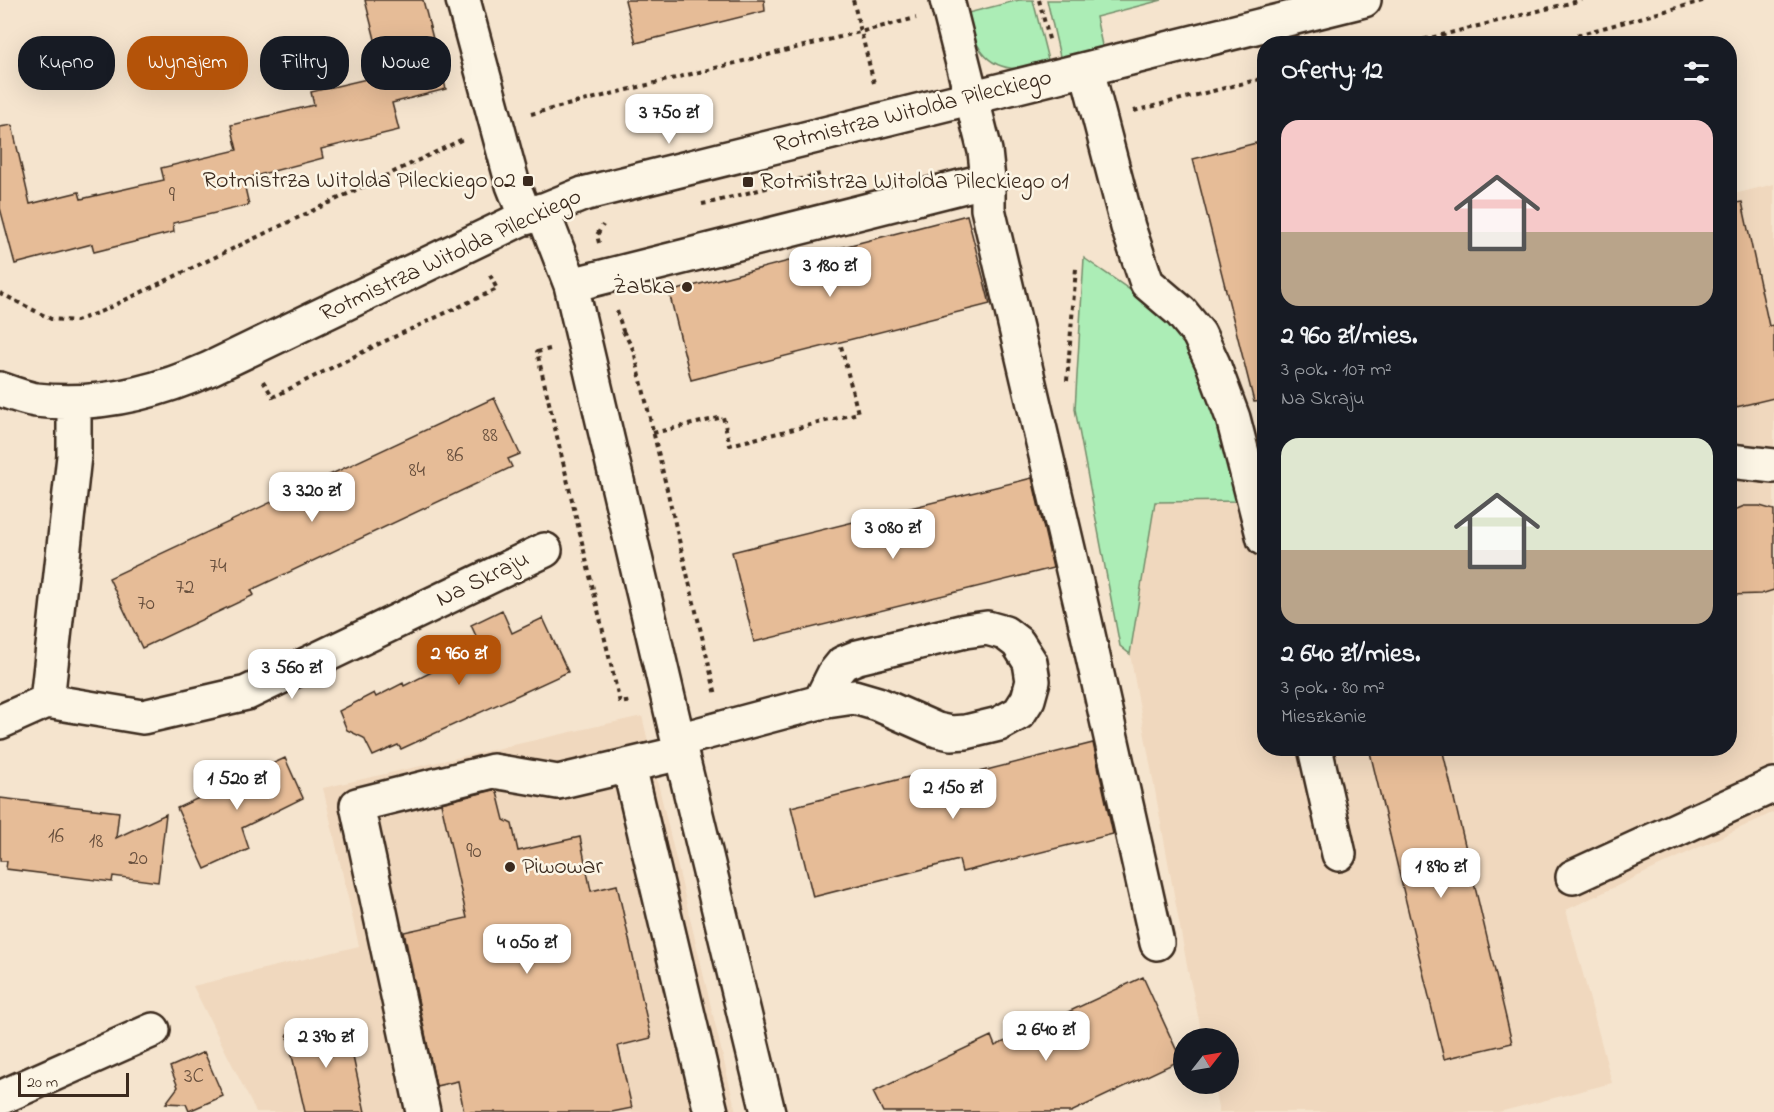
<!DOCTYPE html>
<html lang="pl">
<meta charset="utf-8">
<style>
:root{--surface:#171b24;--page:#20242c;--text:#f1f3f6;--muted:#9ea1a6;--accent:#b45309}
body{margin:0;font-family:"Indie Flower",sans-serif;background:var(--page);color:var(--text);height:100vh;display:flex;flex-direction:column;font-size:22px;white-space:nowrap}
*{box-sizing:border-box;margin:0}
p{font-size:20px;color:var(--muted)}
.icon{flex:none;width:33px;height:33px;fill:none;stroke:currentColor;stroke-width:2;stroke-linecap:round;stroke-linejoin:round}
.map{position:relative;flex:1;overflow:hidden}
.panel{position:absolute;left:1257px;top:36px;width:480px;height:720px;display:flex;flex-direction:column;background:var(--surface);border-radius:24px;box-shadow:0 6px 24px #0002}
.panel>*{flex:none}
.banner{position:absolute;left:18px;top:36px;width:570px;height:54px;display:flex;gap:12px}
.needle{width:39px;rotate:59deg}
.controls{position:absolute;left:1173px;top:1028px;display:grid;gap:12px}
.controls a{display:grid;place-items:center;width:66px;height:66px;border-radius:50%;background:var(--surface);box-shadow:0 6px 24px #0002;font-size:30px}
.scale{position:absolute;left:18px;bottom:15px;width:111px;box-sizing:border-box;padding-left:6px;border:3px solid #3b2a1e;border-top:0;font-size:16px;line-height:21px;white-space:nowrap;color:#3b2a1e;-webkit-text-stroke:4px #fcf5e5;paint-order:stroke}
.price{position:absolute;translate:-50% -51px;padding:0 14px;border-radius:12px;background:#fff;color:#222;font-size:20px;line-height:39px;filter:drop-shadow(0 2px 3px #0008)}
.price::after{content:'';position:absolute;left:50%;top:36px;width:18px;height:14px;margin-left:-9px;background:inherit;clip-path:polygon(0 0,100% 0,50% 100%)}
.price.current{background:var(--accent);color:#fff}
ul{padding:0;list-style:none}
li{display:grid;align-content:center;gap:12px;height:318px;padding:0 24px}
li span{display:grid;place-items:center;height:186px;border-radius:18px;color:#555}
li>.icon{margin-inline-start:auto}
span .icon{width:108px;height:108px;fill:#fffc;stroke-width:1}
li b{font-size:26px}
h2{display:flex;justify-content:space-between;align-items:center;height:72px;padding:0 24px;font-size:26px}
.chip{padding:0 21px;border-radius:24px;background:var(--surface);box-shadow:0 6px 24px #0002;font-size:21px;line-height:54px}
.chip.current{background:var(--accent);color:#fff}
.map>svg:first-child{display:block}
.built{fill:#f0d8be}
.green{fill:#acedb6;stroke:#748c6a;stroke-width:1.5}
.building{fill:#e6bc97;stroke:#3b2a1e;stroke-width:1.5}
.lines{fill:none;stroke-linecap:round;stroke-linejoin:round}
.minor-casing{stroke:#3b2a1e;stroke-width:38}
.path{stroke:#3b2a1e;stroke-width:4;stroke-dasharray:4.5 4.5;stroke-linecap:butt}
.minor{stroke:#fcf5e5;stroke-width:33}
.poi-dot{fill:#3b2a1e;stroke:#fcf5e5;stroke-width:2}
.labels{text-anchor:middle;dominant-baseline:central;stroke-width:5;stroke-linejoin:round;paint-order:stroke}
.number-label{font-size:21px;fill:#664e3c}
.street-label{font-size:24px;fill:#3b2a1e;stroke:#fcf5e5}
.poi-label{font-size:24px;fill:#3b2a1e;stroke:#fcf5e5;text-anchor:end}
</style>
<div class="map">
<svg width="1774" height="1112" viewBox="0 0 1774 1112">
<rect width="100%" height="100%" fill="#f5e4ce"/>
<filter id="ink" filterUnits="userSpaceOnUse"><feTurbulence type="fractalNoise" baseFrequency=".0167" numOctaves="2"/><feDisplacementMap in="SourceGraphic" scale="12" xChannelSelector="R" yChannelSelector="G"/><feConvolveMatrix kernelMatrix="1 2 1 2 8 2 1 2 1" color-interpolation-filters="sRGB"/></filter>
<g filter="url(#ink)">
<path class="built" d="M 1774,184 L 1774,812 L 1566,910 L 1612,1083 L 1499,1112 L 1219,1112 L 1213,1083 L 1228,1083 L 1228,1038 L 1203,1038 L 1188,971 L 1130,654 L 1155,502 L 1264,501 L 1264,748 L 1730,748 L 1730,195 Z
M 642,716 L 736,1112 L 256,1112 L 193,986 L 359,946 L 323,788 Z"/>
<path class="green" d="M 1019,0 L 1033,0 L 1049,64 C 1024,70 996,74 980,49 C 973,39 971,24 968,13 Z
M 1047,0 L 1162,0 L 1096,17 L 1103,50 L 1061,61 Z
M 1084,258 C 1112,278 1143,297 1168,321 C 1209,363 1226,446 1242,501 L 1155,502 L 1130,654 L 1120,646 L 1075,409 Z"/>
<path class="building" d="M 365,0 L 423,0 L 446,89 L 392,103 L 399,130 L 321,149 L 323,158 L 243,179 L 249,205 L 173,223 L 174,232 L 94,252 L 92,244 L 15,264 L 0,208 L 0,127 L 12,125 L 30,204 L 79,192 L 81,199 L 164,180 L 161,168 L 237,150 L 231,125 L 314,105 L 311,92 L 384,75 Z
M 625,0 L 764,0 L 765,11 L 636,43 Z
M 1264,141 L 1264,401 L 1254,402 L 1193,159 Z
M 1742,202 L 1769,326 L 1774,325 L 1774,398 L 1736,407 L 1730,377 L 1730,204 Z
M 967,215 L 990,304 L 691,380 L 669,292 Z
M 494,398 L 520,454 L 508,459 L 512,467 L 251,590 L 254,595 L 142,648 L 109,578 Z
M 1032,478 L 1053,568 L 754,642 L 732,552 Z
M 1744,506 L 1760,506 L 1774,510 L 1774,590 L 1761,594 L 1730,595 L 1730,512 Z
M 502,610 L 512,633 L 543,618 L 568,672 L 401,749 L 398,745 L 373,756 L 364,738 L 347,730 L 339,711 L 374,693 L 376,697 L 403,683 L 404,686 L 481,647 L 471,625 Z
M 1093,743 L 1113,834 L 962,872 L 959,860 L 813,897 L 791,807 L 936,770 L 939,782 Z
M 1369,748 L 1442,748 L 1512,1043 L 1444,1059 Z
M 285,758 L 303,798 L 242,828 L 249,849 L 205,869 L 177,808 Z
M 494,790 L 497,792 L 504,820 L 512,824 L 518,851 L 580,837 L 591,891 L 617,885 L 651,1038 L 618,1046 L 632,1108 L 612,1112 L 464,1112 L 458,1081 L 436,1086 L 404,932 L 467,918 L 441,803 Z
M 0,798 L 119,812 L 116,838 L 166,814 L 158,882 L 113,876 L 112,882 L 6,869 L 7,861 L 0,861 Z
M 1143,977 L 1181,1060 L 1071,1112 L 883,1112 L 873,1092 L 991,1036 L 995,1046 Z
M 345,1020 L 365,1112 L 305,1112 L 287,1034 Z
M 204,1052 L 223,1096 L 189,1111 L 186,1104 L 166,1103 L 178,1087 L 170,1067 Z"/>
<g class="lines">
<defs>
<path id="minor" d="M 463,0 L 513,185 L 526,218
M 947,0 L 985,151 L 988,180 L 988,209 L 1085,621 L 1157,943
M 1087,70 L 1128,227 L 1147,283 L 1181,312 L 1199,334 L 1213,364 L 1233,418 L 1264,539
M 542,210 L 571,285 L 678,740 L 768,1112
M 571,285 L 988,180
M 0,389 C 11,393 24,398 36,400 C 96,407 155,393 209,369 L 519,220 L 583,194 L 1364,0
M 1730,461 L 1774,466
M 47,701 L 74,456 L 74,402
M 0,722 L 47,701 L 143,717 L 247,693 L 545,550
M 678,740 L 820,702 L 854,697 L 878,704 L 937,730 L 951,733 L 966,732 L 999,724 L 1019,713 L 1028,699 L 1033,681 L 1030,662 L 1018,643 L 1005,633 L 987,628 L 965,631 L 858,657 L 843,663 L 834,674 L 820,702
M 1315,748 L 1339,854
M 629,766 L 711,1112
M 1573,877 L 1774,785
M 0,1098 L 153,1030
M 423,1112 L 357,805 L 493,771 L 558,782 L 681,753"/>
</defs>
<use href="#minor" class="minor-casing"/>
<path class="path" d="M 853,0 L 875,87
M 1039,0 L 1050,43
M 1577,35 L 1706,0
M 1406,44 L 1582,0
M 1134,111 L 1264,78
M 531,114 L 916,18
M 702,204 L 713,202 L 820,174
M 599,243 L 597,235 L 603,225
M 0,293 L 51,319 L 76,321 L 102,311 L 465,138
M 617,311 L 623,331 L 619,332
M 623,331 L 634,351 L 716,695
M 550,349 L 537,352 L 620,703 L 632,701
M 263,381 L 273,397 L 381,343 L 497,289 L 489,273
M 1067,381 L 1076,268
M 653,433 L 723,417 L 730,445 L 858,413 L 840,342"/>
<use href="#minor" class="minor"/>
</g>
</g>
<g class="poi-dot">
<rect x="522" y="175" width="12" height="12" rx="3"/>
<rect x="742" y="176" width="12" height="12" rx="3"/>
<circle cx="687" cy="287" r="6"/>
<circle cx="510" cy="867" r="6"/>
</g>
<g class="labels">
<g class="number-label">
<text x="172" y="196">9</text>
<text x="490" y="436">88</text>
<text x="455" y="456">86</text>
<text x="417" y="471">84</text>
<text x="218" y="567">74</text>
<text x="185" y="588">72</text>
<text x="146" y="604">70</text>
<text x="56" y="837">16</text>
<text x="96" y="842">18</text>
<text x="474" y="852">90</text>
<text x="138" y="859">20</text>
<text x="194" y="1077">3C</text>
</g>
<g class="street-label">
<text transform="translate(913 112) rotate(-14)">Rotmistrza Witolda Pileckiego</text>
<text transform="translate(451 256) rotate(-25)">Rotmistrza Witolda Pileckiego</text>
<text transform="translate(483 580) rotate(-26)">Na Skraju</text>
</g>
<g class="poi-label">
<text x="516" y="181">Rotmistrza Witolda Pileckiego 02</text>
<text x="760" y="182" text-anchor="start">Rotmistrza Witolda Pileckiego 01</text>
<text x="675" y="287">Żabka</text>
<text x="522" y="867" text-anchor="start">Piwowar</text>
</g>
</g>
</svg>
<div class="controls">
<a><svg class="needle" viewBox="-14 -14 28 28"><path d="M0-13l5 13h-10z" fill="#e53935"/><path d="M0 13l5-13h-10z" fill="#9ea1a6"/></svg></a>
</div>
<div class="scale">20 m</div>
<b class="price" style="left:669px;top:145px">3 750 zł</b>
<b class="price" style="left:830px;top:298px">3 180 zł</b>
<b class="price" style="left:312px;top:523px">3 320 zł</b>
<b class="price" style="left:893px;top:560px">3 080 zł</b>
<b class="price current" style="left:459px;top:686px">2 960 zł</b>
<b class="price" style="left:292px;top:700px">3 560 zł</b>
<b class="price" style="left:237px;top:811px">1 520 zł</b>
<b class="price" style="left:953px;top:820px">2 150 zł</b>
<b class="price" style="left:1441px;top:899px">1 890 zł</b>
<b class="price" style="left:527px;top:975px">4 050 zł</b>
<b class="price" style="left:1046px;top:1062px">2 640 zł</b>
<b class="price" style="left:326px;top:1069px">2 390 zł</b>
<div class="banner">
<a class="chip">Kupno</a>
<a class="chip current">Wynajem</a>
<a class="chip">Filtry</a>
<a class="chip">Nowe</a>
</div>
<section class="panel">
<h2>Oferty: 12<svg class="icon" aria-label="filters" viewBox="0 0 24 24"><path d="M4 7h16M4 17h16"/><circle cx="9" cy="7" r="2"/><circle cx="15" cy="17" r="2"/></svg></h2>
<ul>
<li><span style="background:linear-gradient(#f6c9c9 60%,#b9a48a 0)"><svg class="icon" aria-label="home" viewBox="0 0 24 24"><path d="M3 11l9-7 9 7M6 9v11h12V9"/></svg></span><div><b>2 960 zł/mies.</b><p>3 pok. · 107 m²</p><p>Na Skraju</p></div></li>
<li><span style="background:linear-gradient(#dfe7d0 60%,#b9a48a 0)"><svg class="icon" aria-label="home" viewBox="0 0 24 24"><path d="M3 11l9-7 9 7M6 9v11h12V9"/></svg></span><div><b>2 640 zł/mies.</b><p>3 pok. · 80 m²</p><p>Mieszkanie</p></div></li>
</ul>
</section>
</div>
